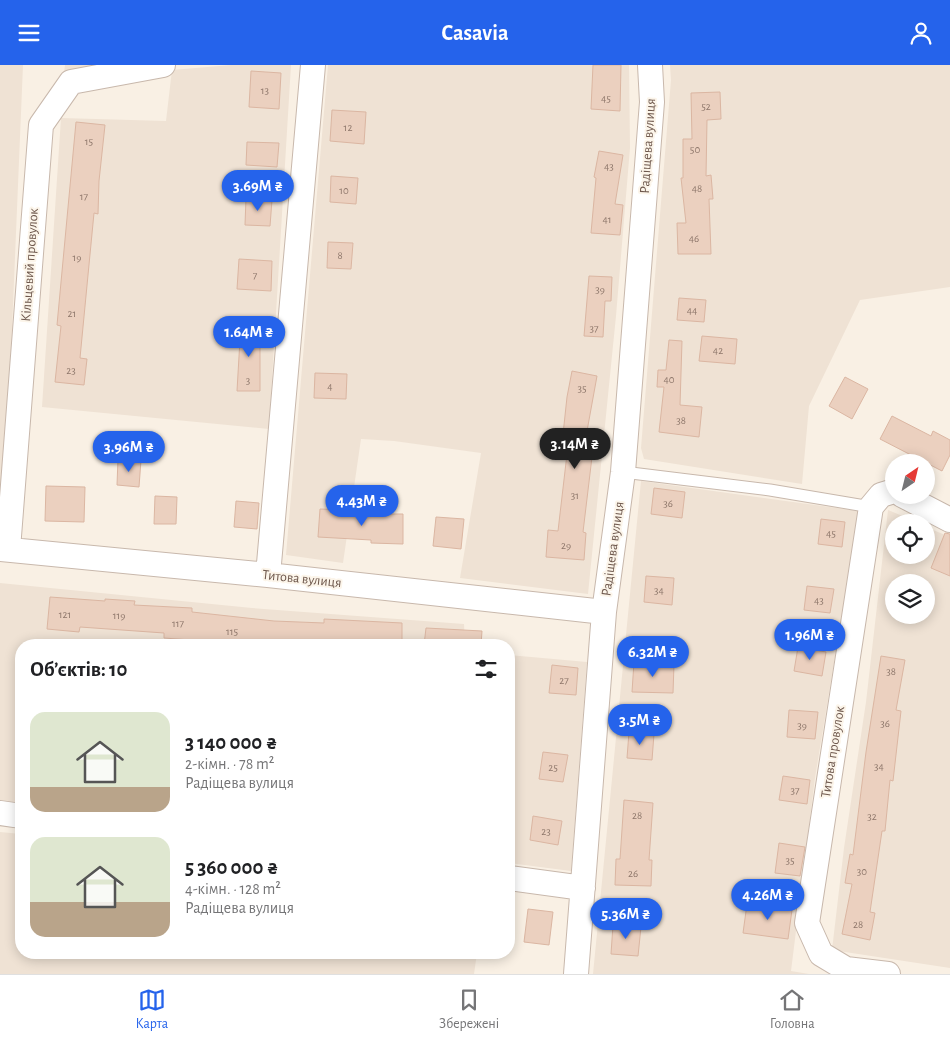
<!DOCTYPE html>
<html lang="uk">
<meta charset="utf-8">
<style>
:root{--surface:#fff;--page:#f2f2f2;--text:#202124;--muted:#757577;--line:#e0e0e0;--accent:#2563eb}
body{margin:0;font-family:"Alegreya Sans",sans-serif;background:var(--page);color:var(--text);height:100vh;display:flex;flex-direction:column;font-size:19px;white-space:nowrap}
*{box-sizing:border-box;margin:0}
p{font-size:16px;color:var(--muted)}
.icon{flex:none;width:28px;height:28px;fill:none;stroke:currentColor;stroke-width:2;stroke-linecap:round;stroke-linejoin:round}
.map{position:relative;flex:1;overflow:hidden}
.side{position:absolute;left:15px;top:574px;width:500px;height:320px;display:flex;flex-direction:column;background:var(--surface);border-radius:20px;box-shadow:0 2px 12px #0003}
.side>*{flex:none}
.needle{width:32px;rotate:35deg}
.buttons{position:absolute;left:885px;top:389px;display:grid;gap:10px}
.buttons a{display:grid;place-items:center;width:50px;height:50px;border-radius:50%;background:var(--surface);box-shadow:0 2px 12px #0003;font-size:25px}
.price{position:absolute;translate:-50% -42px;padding:0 11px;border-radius:18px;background:var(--accent);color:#fff;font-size:16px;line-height:32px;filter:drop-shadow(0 1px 2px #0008)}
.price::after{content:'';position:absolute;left:50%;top:30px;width:15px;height:11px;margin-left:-8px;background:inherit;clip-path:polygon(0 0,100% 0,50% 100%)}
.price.active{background:#222;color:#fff}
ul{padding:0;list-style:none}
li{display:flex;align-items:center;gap:15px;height:125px;padding:0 15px}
li span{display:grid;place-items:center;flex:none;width:140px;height:100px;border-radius:15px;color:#555}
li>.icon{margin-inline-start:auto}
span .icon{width:60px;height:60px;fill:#fffc;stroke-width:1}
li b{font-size:21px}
h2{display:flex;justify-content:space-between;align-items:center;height:60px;padding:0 15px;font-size:21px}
header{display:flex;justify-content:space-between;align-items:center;height:65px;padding:0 15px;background:var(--accent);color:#fff;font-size:22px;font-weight:600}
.tab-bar{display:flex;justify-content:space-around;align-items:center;height:70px;border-top:1px solid var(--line);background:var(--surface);font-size:14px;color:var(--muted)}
.tab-bar a{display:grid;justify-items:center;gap:2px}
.tab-bar .active{color:var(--accent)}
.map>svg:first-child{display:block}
.residential{fill:#efe2d4;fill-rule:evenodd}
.building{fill:#ebd0bf;stroke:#dbb6a2}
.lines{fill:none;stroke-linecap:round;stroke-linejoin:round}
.lane-casing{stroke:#c8b8ac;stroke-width:13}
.street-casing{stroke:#c8b8ac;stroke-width:26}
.lane{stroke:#fff;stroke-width:11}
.street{stroke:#fff;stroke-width:24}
.labels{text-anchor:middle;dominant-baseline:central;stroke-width:4;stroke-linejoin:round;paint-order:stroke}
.number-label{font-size:11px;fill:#8d766a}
.street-label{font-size:14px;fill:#6e584d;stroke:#fcf5ea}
</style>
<header><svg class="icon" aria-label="menu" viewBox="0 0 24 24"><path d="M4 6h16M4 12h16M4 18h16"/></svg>Casavia<svg class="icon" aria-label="person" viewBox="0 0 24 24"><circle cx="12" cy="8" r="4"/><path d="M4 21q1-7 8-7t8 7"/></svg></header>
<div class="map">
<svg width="950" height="909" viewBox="0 0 950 909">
<rect width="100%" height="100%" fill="#f9f0e4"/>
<path class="residential" d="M 0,0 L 23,0 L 4,456 L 0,456 Z
M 65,0 L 103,0 L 64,8 Z
M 231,0 L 291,0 L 269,364 L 42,342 L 61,53 L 166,56 L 172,5 Z
M 328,0 L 629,0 L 630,83 L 616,251 L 588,529 L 460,513 L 481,388 L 394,376 L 361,374 L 343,498 L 286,490 Z
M 670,0 L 950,0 L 950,222 L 860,235 L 809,341 L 802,419 L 644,394 L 641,383 L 671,15 Z
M 641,416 L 859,446 L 815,713 L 791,906 L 809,909 L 593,909 Z
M 888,445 L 917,457 L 894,458 L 894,490 L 926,490 L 926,462 L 950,472 L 950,903 L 832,885 L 844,783 L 866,637 ZM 894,518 L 926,518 L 926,550 L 894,550 Z
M 0,518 L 252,543 L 464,559 L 465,580 L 21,580 L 21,739 L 0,736 Z
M 509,590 L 587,597 L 571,806 L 509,798 Z
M 0,767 L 21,769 L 21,888 L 477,888 L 474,909 L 0,909 Z"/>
<path class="building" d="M 593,0 L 621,0 L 620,46 L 591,44 Z
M 251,6 L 281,8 L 279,44 L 249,42 Z
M 720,27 L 721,54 L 707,55 L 706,111 L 711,110 L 713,134 L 709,134 L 711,189 L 678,189 L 677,158 L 686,158 L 681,113 L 683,113 L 683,74 L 692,74 L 691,28 Z
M 332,45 L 366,47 L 364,79 L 330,76 Z
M 76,57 L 105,60 L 99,116 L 98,149 L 94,148 L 80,293 L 87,294 L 84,320 L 55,317 L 61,261 L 57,260 Z
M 247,77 L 279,78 L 277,102 L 246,100 Z
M 599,86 L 623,90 L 615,139 L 623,140 L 620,170 L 591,168 L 596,113 L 594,112 Z
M 331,111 L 358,113 L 356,139 L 330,137 Z
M 246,133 L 272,135 L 270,161 L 245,160 Z
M 328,177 L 353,178 L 351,204 L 327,203 Z
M 239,194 L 272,196 L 271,226 L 237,224 Z
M 589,211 L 612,212 L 611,236 L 605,236 L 603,272 L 584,271 Z
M 679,233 L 706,235 L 704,257 L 677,255 Z
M 241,257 L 260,257 L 260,326 L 237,326 Z
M 702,271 L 737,274 L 735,299 L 699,296 Z
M 669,275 L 682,276 L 680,340 L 702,342 L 699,372 L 659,367 L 664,322 L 657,322 L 658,305 L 666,305 Z
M 572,306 L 597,311 L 587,366 L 598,367 L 595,392 L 592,392 L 583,467 L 586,468 L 584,495 L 546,492 L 548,465 L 558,466 L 567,389 L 561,388 L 567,332 Z
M 315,308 L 347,309 L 346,334 L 314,333 Z
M 845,312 L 868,324 L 852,354 L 829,341 Z
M 892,351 L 931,371 L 933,366 L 950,375 L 950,390 L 942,406 L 880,374 Z
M 118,394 L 141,395 L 139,422 L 117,420 Z
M 46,421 L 85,422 L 84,457 L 45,456 Z
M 654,423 L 685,427 L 682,453 L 651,449 Z
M 155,431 L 177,432 L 176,459 L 154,459 Z
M 236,436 L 259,438 L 257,464 L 234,462 Z
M 320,444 L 347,445 L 347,449 L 403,449 L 403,479 L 371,478 L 371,475 L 318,472 Z
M 436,452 L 464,454 L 461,484 L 433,481 Z
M 821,454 L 845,457 L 842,482 L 818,479 Z
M 945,468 L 950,469 L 950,511 L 931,503 Z
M 646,511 L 674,513 L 672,540 L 644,537 Z
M 807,521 L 834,524 L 830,548 L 804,545 Z
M 50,532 L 105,536 L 105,534 L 135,536 L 134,540 L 192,543 L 192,547 L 274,556 L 324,558 L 324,554 L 402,558 L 402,580 L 217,580 L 217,577 L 164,573 L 164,568 L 80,562 L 79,567 L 47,564 Z
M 426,563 L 482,566 L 481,580 L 424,580 Z
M 798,582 L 826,587 L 822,611 L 794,606 Z
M 881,591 L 905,595 L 896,645 L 901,646 L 893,716 L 890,715 L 885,766 L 882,766 L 870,847 L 875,848 L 870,875 L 842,869 L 852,819 L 845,818 L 850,789 L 853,790 L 866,687 Z
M 634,597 L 674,599 L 673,628 L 632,627 Z
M 552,600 L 578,603 L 576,630 L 549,628 Z
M 789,645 L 818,647 L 815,674 L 787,672 Z
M 629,667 L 654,669 L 652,695 L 627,693 Z
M 543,687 L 568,690 L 563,717 L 539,714 Z
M 783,711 L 810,715 L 807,739 L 779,735 Z
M 624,735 L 653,738 L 649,795 L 652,795 L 651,821 L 615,820 L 616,794 L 620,794 Z
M 533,751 L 562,756 L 558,780 L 530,775 Z
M 779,778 L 805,782 L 800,811 L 775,808 Z
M 747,839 L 792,845 L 788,874 L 743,868 Z
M 528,844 L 553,847 L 549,880 L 524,877 Z
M 613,860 L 641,862 L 638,891 L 611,889 Z"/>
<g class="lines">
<defs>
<path id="lane" d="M 623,407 L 770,425 L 871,442"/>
<path id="street" d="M 902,430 L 950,455
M 0,484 L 268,510 L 604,547
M 8,484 L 41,60 L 71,17 L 163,0
M 268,510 L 313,0
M 0,748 L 21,751
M 509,813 L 583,823
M 576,909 L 604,547 L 623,407 L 652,37 L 650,0
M 888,909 L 846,904 L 821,889 L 807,858 L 871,442 L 881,430 L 894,426"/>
</defs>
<use href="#lane" class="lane-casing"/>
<use href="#street" class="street-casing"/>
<use href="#lane" class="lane"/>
<use href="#street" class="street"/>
</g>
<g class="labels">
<g class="number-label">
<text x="265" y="25">13</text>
<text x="606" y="33">45</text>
<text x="706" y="41">52</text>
<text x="348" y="62">12</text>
<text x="89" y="76">15</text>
<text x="695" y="84">50</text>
<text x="609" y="101">43</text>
<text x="697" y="123">48</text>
<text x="344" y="125">10</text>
<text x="84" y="131">17</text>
<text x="607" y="154">41</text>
<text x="694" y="173">46</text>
<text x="340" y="190">8</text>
<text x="77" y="192">19</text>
<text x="255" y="210">7</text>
<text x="600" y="224">39</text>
<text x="692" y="245">44</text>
<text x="72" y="248">21</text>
<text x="594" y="263">37</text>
<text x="718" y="285">42</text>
<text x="71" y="305">23</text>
<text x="669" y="314">40</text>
<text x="248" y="315">3</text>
<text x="330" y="321">4</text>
<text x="582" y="323">35</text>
<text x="681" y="355">38</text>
<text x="575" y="430">31</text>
<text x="668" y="438">36</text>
<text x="831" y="468">45</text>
<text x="566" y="480">29</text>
<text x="659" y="525">34</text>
<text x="819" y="535">43</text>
<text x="65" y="549">121</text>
<text x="119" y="550">119</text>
<text x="178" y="558">117</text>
<text x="232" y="566">115</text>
<text x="891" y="606">38</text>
<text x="564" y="615">27</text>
<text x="885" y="658">36</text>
<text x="802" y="660">39</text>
<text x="879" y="701">34</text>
<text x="553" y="702">25</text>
<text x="795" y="725">37</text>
<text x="637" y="750">28</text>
<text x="872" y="751">32</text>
<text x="546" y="766">23</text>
<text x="790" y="795">35</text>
<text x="862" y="806">30</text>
<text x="633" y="808">26</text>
<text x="858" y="859">28</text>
</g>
<g class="street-label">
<text transform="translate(648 81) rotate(-86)">Радіщева вулиця</text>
<text transform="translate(30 200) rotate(-86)">Кільцевий провулок</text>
<text transform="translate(613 484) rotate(-82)">Радіщева вулиця</text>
<text transform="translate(302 514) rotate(6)">Титова вулиця</text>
<text transform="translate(833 687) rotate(-81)">Титова провулок</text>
</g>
</g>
</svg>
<div class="buttons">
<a><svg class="needle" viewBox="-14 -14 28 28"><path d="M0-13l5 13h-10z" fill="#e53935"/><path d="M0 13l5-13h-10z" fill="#757577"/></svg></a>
<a><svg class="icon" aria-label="locate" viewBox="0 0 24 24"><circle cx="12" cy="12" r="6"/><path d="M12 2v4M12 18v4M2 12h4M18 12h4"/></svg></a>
<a><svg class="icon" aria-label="layers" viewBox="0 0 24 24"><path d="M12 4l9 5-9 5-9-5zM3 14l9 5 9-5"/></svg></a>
</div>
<b class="price" style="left:258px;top:147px">3.69M ₴</b>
<b class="price" style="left:249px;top:293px">1.64M ₴</b>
<b class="price active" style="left:575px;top:405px">3.14M ₴</b>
<b class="price" style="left:129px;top:408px">3.96M ₴</b>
<b class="price" style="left:362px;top:462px">4.43M ₴</b>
<b class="price" style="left:810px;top:596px">1.96M ₴</b>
<b class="price" style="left:653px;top:613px">6.32M ₴</b>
<b class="price" style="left:640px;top:681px">3.5M ₴</b>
<b class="price" style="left:768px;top:856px">4.26M ₴</b>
<b class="price" style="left:626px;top:875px">5.36M ₴</b>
<section class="side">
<h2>Об’єктів: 10<svg class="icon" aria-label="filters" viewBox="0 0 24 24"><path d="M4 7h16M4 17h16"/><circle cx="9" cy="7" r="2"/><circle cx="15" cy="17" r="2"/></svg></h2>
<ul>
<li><span style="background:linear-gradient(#dfe7d0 75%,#b9a48a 0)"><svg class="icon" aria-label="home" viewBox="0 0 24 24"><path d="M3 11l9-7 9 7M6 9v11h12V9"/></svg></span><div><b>3 140 000 ₴</b><p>2-кімн. · 78 m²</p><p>Радіщева вулиця</p></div></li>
<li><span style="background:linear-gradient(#dfe7d0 65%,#b9a48a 0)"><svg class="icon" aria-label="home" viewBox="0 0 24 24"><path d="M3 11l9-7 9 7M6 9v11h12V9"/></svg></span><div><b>5 360 000 ₴</b><p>4-кімн. · 128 m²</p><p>Радіщева вулиця</p></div></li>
</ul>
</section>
</div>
<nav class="tab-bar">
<a class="active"><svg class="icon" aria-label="map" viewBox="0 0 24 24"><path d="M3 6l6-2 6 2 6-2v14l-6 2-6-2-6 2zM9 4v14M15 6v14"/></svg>Карта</a>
<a><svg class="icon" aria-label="saved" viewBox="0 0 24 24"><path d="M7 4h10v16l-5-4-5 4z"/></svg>Збережені</a>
<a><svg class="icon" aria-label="home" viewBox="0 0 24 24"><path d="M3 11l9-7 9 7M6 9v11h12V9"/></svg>Головна</a>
</nav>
